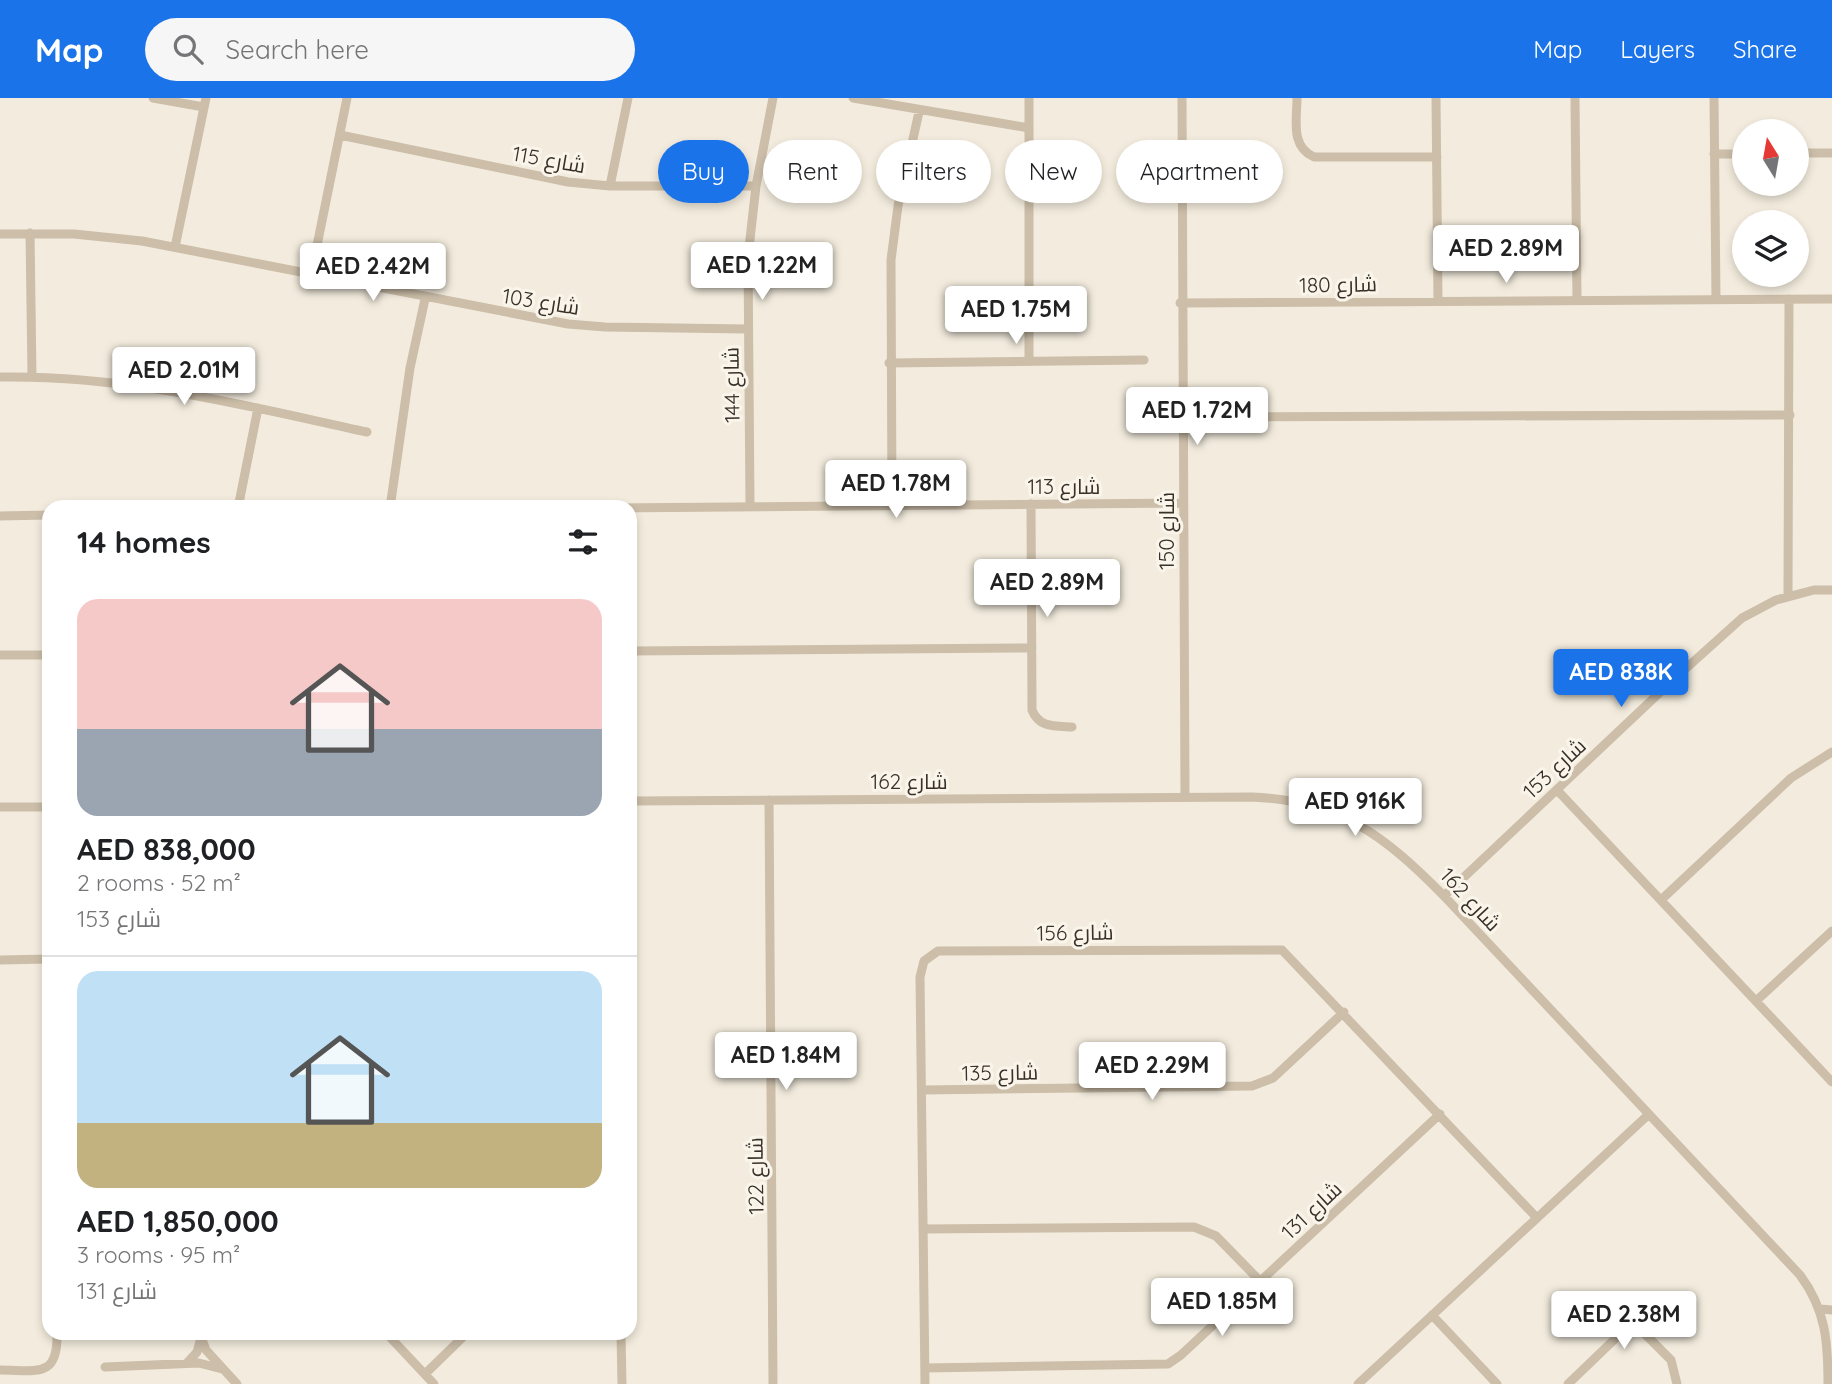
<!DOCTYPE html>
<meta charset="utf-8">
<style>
:root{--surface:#fff;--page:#f6f6f6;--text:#202124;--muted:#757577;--line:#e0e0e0;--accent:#1a73e8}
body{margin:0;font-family:Quicksand,Cairo,sans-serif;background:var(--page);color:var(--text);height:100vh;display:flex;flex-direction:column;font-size:26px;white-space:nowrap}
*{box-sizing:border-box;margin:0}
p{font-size:23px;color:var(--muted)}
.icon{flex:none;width:38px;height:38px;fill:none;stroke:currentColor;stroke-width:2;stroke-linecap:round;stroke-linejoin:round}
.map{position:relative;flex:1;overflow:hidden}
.panel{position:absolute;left:42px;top:402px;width:595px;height:840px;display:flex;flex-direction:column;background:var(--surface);border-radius:21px;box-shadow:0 4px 10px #0003}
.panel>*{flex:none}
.guide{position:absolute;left:658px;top:42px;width:665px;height:63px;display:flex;gap:14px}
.needle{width:46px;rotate:349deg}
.buttons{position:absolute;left:1732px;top:21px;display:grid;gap:14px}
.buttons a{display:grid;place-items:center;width:77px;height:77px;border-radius:50%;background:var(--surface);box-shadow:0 4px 10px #0003;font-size:35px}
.price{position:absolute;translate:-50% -60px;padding:0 16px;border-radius:7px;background:#fff;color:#222;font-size:23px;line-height:46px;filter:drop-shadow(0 2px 4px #0008)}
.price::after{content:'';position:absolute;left:50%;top:42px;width:21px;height:16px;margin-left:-10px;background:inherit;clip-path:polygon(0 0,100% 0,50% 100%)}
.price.active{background:var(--accent);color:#fff}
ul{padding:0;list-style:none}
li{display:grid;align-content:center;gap:14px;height:371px;padding:0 35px}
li+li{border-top:2px solid var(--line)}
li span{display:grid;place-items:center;height:217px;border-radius:21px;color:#555}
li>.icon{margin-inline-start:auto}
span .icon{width:126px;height:126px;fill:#fffc;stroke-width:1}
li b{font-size:30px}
h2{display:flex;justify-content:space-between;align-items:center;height:84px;padding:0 35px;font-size:30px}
.tag{padding:0 24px;border-radius:32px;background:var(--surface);box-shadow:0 4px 10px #0003;font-size:24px;line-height:63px}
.tag.active{background:var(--accent);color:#fff}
header{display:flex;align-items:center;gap:42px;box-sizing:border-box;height:98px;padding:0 35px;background:var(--accent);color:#fff}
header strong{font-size:33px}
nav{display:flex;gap:38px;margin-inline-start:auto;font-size:24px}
.search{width:490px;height:63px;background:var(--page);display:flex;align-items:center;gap:18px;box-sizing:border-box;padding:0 24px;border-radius:38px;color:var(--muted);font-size:26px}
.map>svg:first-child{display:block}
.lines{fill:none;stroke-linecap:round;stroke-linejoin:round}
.minor{stroke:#ccbea9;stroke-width:9}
.labels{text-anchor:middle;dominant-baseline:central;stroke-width:6;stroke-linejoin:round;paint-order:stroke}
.street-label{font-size:21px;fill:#393029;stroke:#faf5eb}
</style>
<header>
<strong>Map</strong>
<div class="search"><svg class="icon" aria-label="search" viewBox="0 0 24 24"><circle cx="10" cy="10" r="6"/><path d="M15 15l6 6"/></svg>Search here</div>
<nav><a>Map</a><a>Layers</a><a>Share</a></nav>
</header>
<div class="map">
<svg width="1832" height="1286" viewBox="0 0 1832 1286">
<rect width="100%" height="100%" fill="#f3ecde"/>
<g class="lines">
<path class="minor" d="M 153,0 L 204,9
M 853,0 L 1029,30
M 1029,0 L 1029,263
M 1182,0 L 1185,699
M 1297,0 C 1297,22 1290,48 1314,59 L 1437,59
M 1436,0 L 1438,203
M 1575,0 L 1577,201
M 1714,0 L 1716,201
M 340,37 L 568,84 L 610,88 L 756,88
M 1797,55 L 1832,55
M 1714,56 L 1745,56
M 610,88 L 628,0
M 30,135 L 32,278
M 0,136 L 74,136 L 142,143 L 568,226 L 605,229 L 747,231
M 175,149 L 206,0
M 311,177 L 347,0
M 1180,205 L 1832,201
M 889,265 L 1144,262
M 0,279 C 129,277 242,307 367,334
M 1182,319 L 1790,317
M 1031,406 L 1032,612 C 1039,630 1055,628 1072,629
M 892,407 L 891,162 L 898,108 L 919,14
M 750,408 L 748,159 L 756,88 L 773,0
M 238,410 L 258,310
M 390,410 L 410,270 L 425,201
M 610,410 L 1183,405
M 0,418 L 49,417
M 1788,498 L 1789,201
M 630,553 L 1032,550
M 0,557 L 49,557
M 1557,692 L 1832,984
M 769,702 L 773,1286
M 630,703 L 1252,699 C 1340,703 1384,737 1444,798 L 1800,1177 C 1826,1212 1828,1244 1828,1286
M 0,709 L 49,709
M 1444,798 L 1673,582 L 1742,520 L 1776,502 L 1814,492 L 1832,492
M 1661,802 L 1791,680 L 1832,654
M 0,862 L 49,861
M 1756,903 L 1832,833
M 922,992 L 1252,988 L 1273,980 L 1344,914
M 923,1131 L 1194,1129 L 1216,1138 L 1260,1183
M 1821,1211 L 1832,1212
M 1432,1217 L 1497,1286
M 200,1236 L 206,1252 L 237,1286
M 387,1236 L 434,1286
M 621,1236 L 622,1286
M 187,1265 L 197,1254 L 201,1240
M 105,1269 L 199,1265 L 222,1271
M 925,1270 L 1168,1266 L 1181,1257 L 1440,1016
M 0,1272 C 36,1272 58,1281 57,1236
M 425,1276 L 466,1236
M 925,1286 L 920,879 L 924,863 L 938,853 L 1282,852 L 1537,1120
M 1358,1286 L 1648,1017
M 1568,1286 L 1618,1238 L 1633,1231 L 1642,1233 L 1671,1262 L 1677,1286"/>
</g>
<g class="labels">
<g class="street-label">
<text transform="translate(549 61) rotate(10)">شارع 115</text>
<text transform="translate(1338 186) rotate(-1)">شارع 180</text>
<text transform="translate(541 203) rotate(9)">شارع 103</text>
<text transform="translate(731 287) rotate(-91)">شارع 144</text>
<text x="1064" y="388">شارع 113</text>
<text transform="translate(1166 433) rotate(-90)">شارع 150</text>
<text transform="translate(1554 670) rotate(-43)">شارع 153</text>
<text x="909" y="683">شارع 162</text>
<text transform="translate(1471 801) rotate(47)">شارع 162</text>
<text transform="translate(1075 834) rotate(-1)">شارع 156</text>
<text transform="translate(1000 974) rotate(-1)">شارع 135</text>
<text transform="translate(755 1078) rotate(-91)">شارع 122</text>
<text transform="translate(1311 1112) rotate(-43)">شارع 131</text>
</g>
</g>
</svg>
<div class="buttons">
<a><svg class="needle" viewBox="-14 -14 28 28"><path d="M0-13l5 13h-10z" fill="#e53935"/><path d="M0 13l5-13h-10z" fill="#757577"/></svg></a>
<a><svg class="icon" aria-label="layers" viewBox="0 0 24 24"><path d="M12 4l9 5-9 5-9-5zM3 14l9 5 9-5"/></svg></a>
</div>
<b class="price" style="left:1506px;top:187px">AED 2.89M</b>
<b class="price" style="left:762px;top:204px">AED 1.22M</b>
<b class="price" style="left:373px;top:205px">AED 2.42M</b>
<b class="price" style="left:1016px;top:248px">AED 1.75M</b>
<b class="price" style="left:184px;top:309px">AED 2.01M</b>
<b class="price" style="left:1197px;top:349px">AED 1.72M</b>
<b class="price" style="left:896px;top:422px">AED 1.78M</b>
<b class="price" style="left:1047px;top:521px">AED 2.89M</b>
<b class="price active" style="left:1621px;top:611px">AED 838K</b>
<b class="price" style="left:1355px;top:740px">AED 916K</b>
<b class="price" style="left:786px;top:994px">AED 1.84M</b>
<b class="price" style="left:1152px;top:1004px">AED 2.29M</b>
<b class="price" style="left:1222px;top:1240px">AED 1.85M</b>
<b class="price" style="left:1624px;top:1253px">AED 2.38M</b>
<div class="guide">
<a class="tag active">Buy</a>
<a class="tag">Rent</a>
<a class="tag">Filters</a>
<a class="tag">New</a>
<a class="tag">Apartment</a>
</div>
<section class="panel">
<h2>14 homes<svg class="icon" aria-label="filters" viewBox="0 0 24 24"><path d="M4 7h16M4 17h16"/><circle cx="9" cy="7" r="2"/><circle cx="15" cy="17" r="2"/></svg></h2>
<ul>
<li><span style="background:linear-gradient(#f6c9c9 60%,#9aa5b1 0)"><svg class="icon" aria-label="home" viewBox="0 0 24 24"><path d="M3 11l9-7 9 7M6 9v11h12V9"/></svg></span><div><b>AED 838,000</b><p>2 rooms · 52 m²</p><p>شارع 153</p></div></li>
<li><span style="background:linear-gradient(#bfe0f5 70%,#c2b280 0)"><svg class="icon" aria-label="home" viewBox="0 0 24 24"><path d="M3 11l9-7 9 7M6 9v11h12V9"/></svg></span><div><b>AED 1,850,000</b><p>3 rooms · 95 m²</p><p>شارع 131</p></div></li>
</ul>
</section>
</div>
